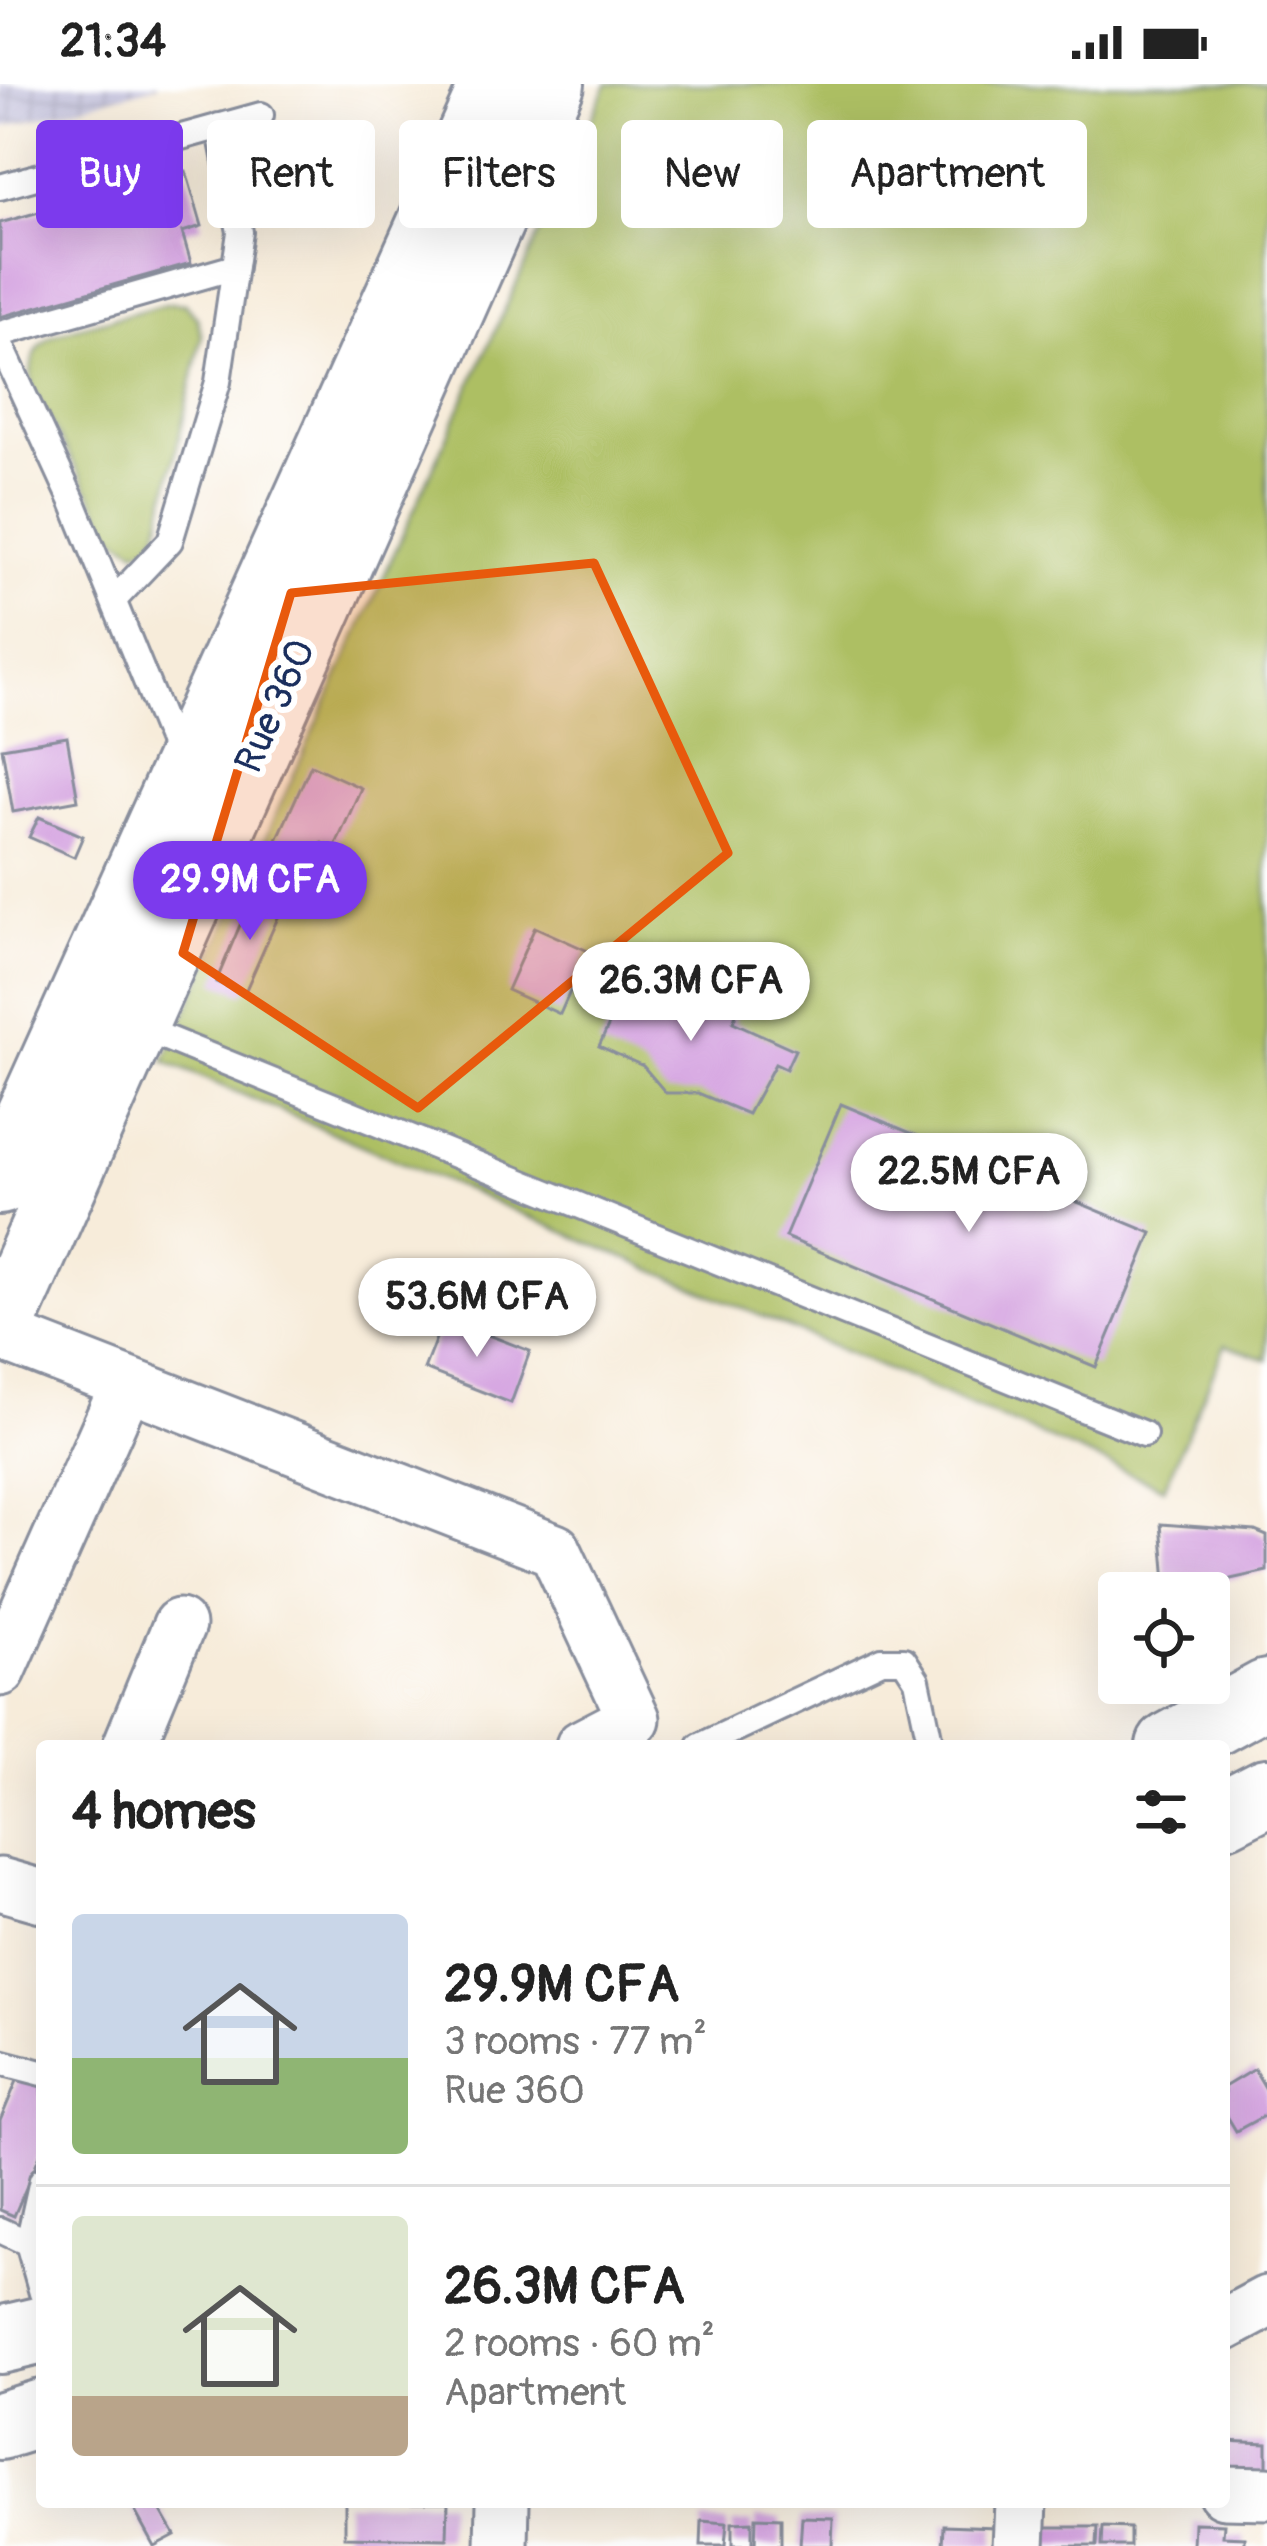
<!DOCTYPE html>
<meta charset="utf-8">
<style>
:root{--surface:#fff;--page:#f6f6f6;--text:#222;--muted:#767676;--line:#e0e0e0;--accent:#7c3aed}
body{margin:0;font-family:Pangolin,sans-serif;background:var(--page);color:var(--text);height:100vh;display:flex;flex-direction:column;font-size:45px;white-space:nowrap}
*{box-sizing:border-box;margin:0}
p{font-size:39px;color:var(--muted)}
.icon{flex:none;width:66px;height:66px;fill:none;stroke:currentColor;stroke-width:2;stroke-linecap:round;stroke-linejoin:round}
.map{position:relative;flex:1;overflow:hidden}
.drawer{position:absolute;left:36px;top:1656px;width:1194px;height:768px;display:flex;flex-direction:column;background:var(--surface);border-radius:12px;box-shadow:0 12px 48px #0002}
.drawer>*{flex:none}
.guide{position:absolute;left:36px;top:36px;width:1197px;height:108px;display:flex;gap:24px}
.buttons{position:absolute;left:1098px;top:1488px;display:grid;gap:24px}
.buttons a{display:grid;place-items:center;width:132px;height:132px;border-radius:12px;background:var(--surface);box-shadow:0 12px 48px #0002;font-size:60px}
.price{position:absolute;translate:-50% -102px;padding:0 27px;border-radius:42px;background:#fff;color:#222;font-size:39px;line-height:78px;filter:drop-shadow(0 3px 6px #0008)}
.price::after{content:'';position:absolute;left:50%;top:72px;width:36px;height:27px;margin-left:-18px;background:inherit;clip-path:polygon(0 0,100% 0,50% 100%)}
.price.current{background:var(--accent);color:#fff}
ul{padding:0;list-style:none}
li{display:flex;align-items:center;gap:36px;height:300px;padding:0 36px}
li+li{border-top:3px solid var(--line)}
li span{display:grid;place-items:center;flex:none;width:336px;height:240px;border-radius:12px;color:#555}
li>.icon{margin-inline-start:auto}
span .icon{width:144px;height:144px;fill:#fffc;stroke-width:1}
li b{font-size:51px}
h2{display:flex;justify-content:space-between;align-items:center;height:144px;padding:0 36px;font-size:51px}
.chip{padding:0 42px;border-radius:12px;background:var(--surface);box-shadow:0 12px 48px #0002;font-size:42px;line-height:108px}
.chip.current{background:var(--accent);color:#fff}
.status{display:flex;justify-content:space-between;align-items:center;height:84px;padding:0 60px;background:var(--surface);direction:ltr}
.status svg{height:33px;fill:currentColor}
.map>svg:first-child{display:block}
.industrial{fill:url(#industrial-grid)}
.grass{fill:#adbf63;stroke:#647760;stroke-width:3}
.building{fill:#d09add}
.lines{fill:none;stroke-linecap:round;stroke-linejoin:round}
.lane-casing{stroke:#898e9c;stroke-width:30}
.street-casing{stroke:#898e9c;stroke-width:57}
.secondary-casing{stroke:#898e9c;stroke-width:72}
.highway-casing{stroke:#898e9c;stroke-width:72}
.lane{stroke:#fff;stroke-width:24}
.street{stroke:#fff;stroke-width:51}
.secondary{stroke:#fff;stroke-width:66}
.highway{stroke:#fff;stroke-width:66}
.marked{fill:#e8590c;fill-opacity:0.2;stroke:#e8590c;stroke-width:9;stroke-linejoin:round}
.labels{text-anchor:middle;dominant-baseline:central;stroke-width:12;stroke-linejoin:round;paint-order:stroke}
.street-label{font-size:39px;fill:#1b2f5e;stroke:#fff}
</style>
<div class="status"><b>21:34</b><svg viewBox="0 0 49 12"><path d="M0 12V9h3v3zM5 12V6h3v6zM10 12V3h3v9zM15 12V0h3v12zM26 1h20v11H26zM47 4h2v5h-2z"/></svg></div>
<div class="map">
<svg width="1267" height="2462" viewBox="0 0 1267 2462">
<defs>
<pattern id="industrial-grid" width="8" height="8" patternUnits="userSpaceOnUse" patternTransform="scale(3)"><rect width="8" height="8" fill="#c3c1db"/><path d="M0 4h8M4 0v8" fill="none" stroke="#a7a6be"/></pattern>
</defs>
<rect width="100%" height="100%" fill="#fff"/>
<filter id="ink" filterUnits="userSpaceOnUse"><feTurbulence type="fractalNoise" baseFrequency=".00833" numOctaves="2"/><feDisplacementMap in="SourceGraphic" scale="24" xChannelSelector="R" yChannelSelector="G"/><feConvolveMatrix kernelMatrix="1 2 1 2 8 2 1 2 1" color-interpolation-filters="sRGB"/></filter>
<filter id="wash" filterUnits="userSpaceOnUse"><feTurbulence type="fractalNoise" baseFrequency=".004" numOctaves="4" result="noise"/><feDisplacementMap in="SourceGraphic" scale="48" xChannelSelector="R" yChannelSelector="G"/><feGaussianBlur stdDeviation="2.7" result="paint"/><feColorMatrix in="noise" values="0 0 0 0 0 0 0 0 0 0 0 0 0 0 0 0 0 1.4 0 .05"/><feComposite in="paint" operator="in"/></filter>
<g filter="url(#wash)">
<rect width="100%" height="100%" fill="#f7ecda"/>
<path class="industrial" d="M 0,0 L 163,0 L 0,44 Z"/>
<path class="grass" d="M 607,0 L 1267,0 L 1267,1276 L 1225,1261 L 1164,1404 L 164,977 Z
M 169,219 L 185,220 L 197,233 L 202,252 L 158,448 L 149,461 L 136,466 L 113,451 L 32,304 C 24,251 62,247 104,236 C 126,231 147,225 169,219 Z"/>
<g id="blocks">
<path class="building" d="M 186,87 L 202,142 L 182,148 L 191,179 L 0,233 L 0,139 Z
M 67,653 L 78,716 L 13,728 L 2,664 Z
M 311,681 L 361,704 L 334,765 L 322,759 L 295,819 L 256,802 Z
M 39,733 L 83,752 L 74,773 L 29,753 Z
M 254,808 L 284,820 L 244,910 L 216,898 Z
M 535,843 L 588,867 L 560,930 L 507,906 Z
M 617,884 L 680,913 L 683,906 L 736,930 L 733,938 L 795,966 L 786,985 L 775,980 L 748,1030 L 698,1009 L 666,1009 L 643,982 L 599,962 L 625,906 L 610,898 Z
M 841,1020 L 1152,1149 L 1096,1283 L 785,1153 Z
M 444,1234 L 530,1267 L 511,1319 L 424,1285 Z
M 1161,1440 L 1255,1447 L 1267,1452 L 1267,1487 L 1167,1509 Z
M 22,1985 L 42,1994 L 42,2066 L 14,2132 L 0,2126 L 0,2037 Z
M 1254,1985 L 1267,2007 L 1267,2030 L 1236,2047 L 1224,2027 L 1224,2003 Z
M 1224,2357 L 1267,2359 L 1267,2392 L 1224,2390 Z
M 130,2418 L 156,2418 L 175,2451 L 154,2462 Z
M 345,2418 L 448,2418 L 447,2455 L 345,2453 Z
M 756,2433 L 781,2434 L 781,2462 L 755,2462 Z
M 802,2433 L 833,2434 L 832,2462 L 800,2462 Z
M 702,2437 L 727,2439 L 725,2462 L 701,2462 Z
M 752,2438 L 752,2462 L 732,2462 L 732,2439 Z
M 1194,2439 L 1224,2440 L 1223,2452 L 1245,2453 L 1245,2462 L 1193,2462 Z
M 944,2441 L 995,2443 L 994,2462 L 943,2462 Z
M 1029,2443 L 1098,2443 L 1097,2462 L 1029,2462 Z
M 1103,2443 L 1130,2444 L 1130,2462 L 1102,2462 Z"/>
</g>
</g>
<g filter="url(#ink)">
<use href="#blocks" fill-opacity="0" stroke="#898e9c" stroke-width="3"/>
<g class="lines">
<defs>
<path id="lane" d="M 0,103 L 261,31
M 0,250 L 235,183
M 0,259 L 73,418 L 177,673
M 114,516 L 170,457 L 218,298 L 240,148 L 219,42
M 136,942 L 1144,1350
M 700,1662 L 882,1576 L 904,1576 L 917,1596 L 931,1662
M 0,1978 L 42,1989
M 0,2146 L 28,2159 L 42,2209
M 28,2159 L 42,2096"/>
<path id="street" d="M 0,1250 L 555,1466 L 634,1635 L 582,1662
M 0,1586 L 127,1300
M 129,1662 L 179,1541
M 0,1800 L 42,1812
M 1224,2241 L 1267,2218
M 1224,2408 L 1267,2409
M 502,2462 L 503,2418
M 1019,2462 L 1021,2418"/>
<path id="secondary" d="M 0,1097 L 494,0
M 0,1244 L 551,0"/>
<path id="highway" d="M 1170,1662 L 1267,1609
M 1224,1730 L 1267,1708
M 0,2256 L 42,2246
M 0,2342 L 42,2329"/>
</defs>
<use href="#lane" class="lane-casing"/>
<use href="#street" class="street-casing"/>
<use href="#secondary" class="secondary-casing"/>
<use href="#highway" class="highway-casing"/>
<use href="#lane" class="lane"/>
<use href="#street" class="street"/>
<use href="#secondary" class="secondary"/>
<use href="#highway" class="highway"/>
</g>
</g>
<path class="marked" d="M 594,479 L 728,769 L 418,1024 L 183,869 L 291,509 Z"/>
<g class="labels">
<g class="street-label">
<text transform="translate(275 622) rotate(-66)">Rue 360</text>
</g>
</g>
</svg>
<div class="buttons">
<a><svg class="icon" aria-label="locate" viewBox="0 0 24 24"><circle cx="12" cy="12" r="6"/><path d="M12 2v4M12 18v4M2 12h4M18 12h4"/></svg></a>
</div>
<b class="price current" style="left:250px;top:859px">29.9M CFA</b>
<b class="price" style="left:691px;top:960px">26.3M CFA</b>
<b class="price" style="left:969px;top:1151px">22.5M CFA</b>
<b class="price" style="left:477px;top:1276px">53.6M CFA</b>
<div class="guide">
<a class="chip current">Buy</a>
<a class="chip">Rent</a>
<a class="chip">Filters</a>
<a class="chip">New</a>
<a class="chip">Apartment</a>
</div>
<section class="drawer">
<h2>4 homes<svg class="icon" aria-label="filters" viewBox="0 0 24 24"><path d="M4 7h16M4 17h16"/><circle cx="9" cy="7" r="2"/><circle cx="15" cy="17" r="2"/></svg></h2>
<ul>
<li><span style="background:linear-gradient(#c9d6e8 60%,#8fb573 0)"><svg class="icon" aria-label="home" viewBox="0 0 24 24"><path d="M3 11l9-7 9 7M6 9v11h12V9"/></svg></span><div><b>29.9M CFA</b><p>3 rooms · 77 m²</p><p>Rue 360</p></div></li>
<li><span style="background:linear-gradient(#dfe7d0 75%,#b9a48a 0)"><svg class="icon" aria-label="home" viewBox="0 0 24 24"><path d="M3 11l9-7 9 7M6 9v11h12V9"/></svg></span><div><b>26.3M CFA</b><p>2 rooms · 60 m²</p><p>Apartment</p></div></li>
</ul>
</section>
</div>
